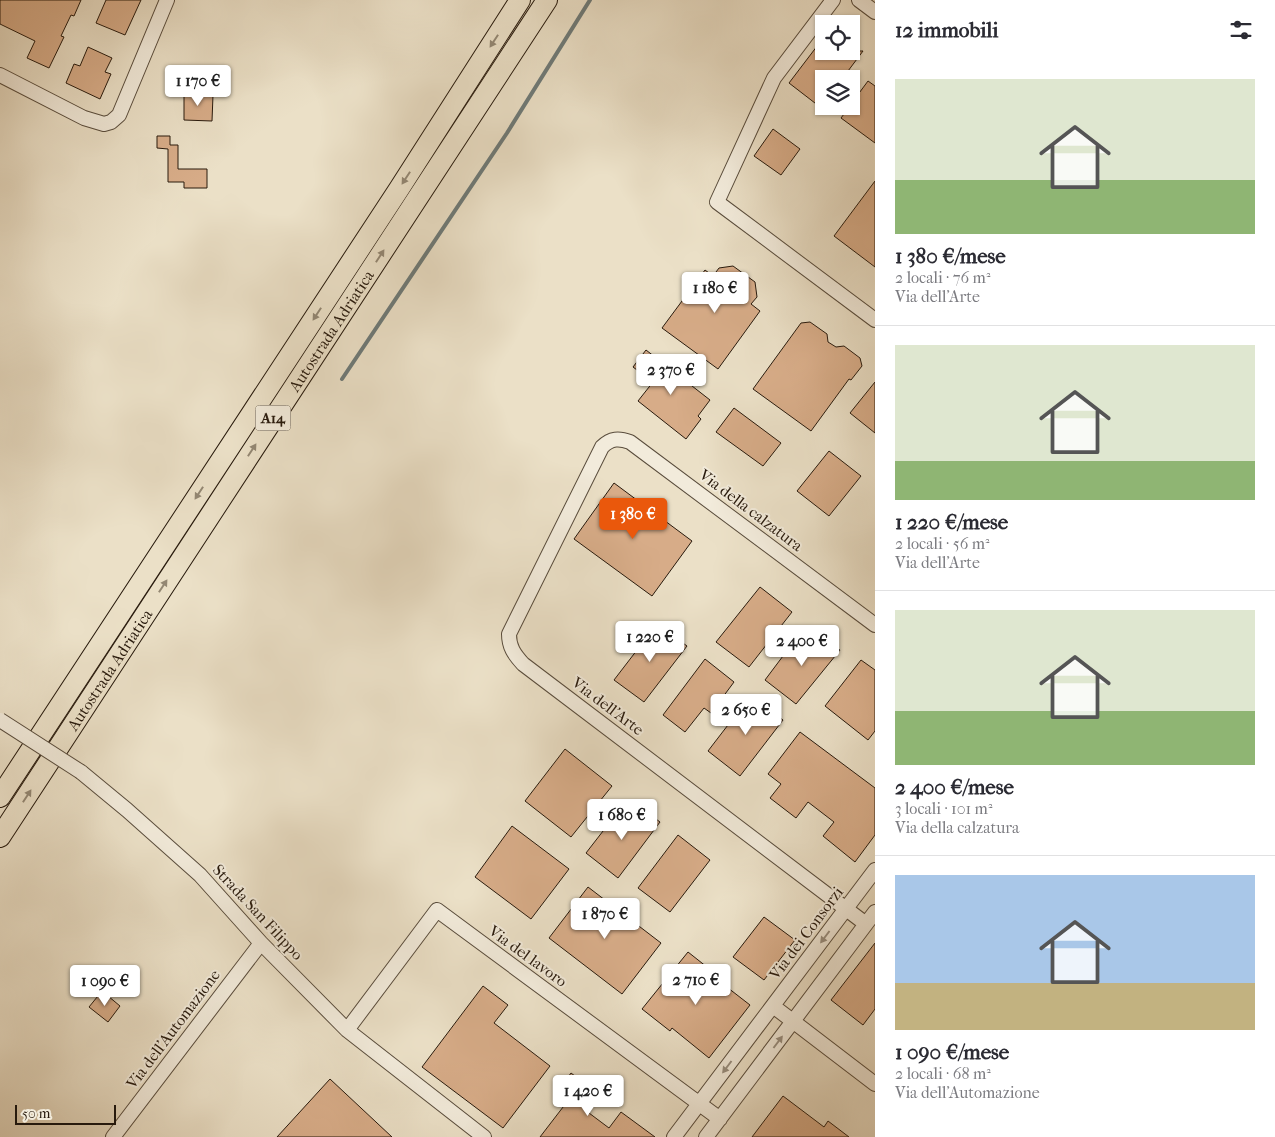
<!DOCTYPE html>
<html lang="it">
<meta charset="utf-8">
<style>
:root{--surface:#fff;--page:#f7f7f7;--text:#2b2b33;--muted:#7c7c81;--line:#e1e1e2;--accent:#ea580c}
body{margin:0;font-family:"IM FELL French Canon",serif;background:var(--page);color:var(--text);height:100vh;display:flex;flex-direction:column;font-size:19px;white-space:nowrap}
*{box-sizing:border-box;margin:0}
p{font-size:16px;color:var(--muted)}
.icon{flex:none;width:28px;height:28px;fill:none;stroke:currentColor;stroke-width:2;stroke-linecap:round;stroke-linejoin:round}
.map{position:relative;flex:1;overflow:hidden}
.panel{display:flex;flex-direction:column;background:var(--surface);width:400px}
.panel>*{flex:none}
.buttons{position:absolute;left:815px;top:15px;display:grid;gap:10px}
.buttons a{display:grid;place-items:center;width:45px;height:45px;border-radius:0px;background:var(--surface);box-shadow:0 1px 4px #0004;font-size:25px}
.scale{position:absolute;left:15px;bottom:12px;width:101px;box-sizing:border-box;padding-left:5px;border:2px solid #281a0d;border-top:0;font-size:14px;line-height:18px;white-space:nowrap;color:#281a0d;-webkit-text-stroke:4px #f2ebdb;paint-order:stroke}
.price{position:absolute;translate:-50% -42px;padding:0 11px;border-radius:5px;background:#fff;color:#222;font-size:16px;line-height:32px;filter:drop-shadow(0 1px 2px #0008)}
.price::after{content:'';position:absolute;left:50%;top:30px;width:15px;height:11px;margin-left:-8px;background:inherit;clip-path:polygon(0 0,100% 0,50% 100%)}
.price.selected{background:var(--accent);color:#fff}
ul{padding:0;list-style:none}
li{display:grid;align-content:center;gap:10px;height:265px;padding:0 20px}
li+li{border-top:1px solid var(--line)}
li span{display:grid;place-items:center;height:155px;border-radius:0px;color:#555}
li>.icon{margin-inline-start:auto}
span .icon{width:90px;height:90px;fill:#fffc;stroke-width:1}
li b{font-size:21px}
h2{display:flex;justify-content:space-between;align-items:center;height:60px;padding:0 20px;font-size:21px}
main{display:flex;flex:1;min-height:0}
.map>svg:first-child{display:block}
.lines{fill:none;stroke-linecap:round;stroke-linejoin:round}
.stream{stroke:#6e7a78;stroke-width:4}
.building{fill:#d7ac88;stroke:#281a0d}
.minor-casing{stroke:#594c3c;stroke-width:16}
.highway-casing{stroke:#281a0d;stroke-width:22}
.minor{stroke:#f2ebdb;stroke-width:14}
.highway{stroke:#ebe0c7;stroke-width:20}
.minor-bridge-casing{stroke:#594c3c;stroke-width:16;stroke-linecap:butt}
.minor-bridge{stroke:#f2ebdb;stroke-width:14}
.oneway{fill:#938773}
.oneway2{fill:#978d7e}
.labels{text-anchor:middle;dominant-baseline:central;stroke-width:4;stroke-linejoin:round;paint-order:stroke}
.shield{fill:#f2ebdb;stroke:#65594b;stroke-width:1}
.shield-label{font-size:15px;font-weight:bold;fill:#281a0d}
.street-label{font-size:16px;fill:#281a0d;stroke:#f2ebdb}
</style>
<main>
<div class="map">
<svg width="875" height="1137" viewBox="0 0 875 1137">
<rect width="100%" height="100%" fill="#ebe0c7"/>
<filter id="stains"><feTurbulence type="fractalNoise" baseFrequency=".004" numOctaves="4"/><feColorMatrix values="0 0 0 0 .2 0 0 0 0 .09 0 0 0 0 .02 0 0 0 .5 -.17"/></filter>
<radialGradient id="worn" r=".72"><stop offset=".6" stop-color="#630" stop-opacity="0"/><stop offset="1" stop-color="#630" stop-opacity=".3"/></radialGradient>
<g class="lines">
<path class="stream" d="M 342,379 L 507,133 L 590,0"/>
</g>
<path class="building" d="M 0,0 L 81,0 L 74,16 L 71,15 L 61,36 L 64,37 L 49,68 L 27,58 L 35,41 L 0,24 Z
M 106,0 L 141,0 L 125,35 L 96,23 Z
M 824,37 L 824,51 L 863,51 L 842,79 L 824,79 L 824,110 L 789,83 Z
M 88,47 L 112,58 L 105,72 L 111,74 L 100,99 L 66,83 L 74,64 L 80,66 Z
M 868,81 L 875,86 L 875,143 L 841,118 L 850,106 L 851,106 L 851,104 Z
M 184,94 L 213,95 L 212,121 L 184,120 Z
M 773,129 L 800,149 L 781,175 L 754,156 Z
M 157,136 L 170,136 L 170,145 L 178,145 L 178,169 L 207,169 L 207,188 L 184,188 L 184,182 L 168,182 L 168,149 L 157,148 Z
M 875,181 L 875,267 L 834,236 Z
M 733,266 L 755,282 L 757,297 L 751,304 L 760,311 L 718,369 L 662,328 L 705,270 L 713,276 L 719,268 Z
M 810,322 L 827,334 L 828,342 L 836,347 L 844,346 L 860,358 L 862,366 L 851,380 L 849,379 L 811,431 L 753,389 L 801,323 Z
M 646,350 L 710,400 L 698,416 L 701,419 L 686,439 L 638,401 L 653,382 L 633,367 Z
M 875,382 L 875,433 L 850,413 Z
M 734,408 L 781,443 L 763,466 L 716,432 Z
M 829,451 L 861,476 L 829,516 L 797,491 Z
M 614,483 L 692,541 L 652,596 L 574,539 Z
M 760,587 L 792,612 L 749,667 L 716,642 Z
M 657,624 L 687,646 L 644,702 L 614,680 Z
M 816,631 L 840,650 L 796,704 L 765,680 L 792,644 L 801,650 Z
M 705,659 L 734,682 L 711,713 L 704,708 L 685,732 L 663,715 Z
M 861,660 L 875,670 L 875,731 L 868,740 L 825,706 Z
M 751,695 L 783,720 L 740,776 L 708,751 Z
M 800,732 L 875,788 L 875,835 L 855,862 L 823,836 L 834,822 L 808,802 L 796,818 L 770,798 L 781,784 L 768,774 Z
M 565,749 L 612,786 L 571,837 L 525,801 Z
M 640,807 L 660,822 L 618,878 L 586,853 L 617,813 L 629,821 Z
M 512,826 L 569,869 L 531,919 L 475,877 Z
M 678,835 L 710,860 L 670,912 L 638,888 Z
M 588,887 L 661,943 L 622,994 L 549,938 Z
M 764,917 L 795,940 L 764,980 L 733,957 Z
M 875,943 L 875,1009 L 863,1025 L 831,1000 Z
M 688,952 L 712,971 L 710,974 L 750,1005 L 709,1058 L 672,1028 L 670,1031 L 642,1009 Z
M 483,986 L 508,1005 L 494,1023 L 550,1066 L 503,1128 L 422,1067 Z
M 102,991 L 120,1006 L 108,1022 L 89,1007 Z
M 571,1073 L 598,1094 L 585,1110 L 609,1128 L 621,1112 L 655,1137 L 540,1137 L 570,1098 L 559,1089 Z
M 330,1079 L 392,1137 L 277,1137 Z
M 783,1096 L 824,1127 L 828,1121 L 849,1137 L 752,1137 Z"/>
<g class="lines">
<defs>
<path id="minor" d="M 833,0 L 774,78 L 717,202 L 875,320
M 859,0 L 875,12
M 0,75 L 84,118 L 104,124 L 111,122 L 119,115 L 167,0
M 81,772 L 127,810 L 200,875 L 261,943 L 347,1030 L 484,1137
M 866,924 L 523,664 C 514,654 509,647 509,634 L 602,447 C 611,438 619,438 630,442 L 875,625
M 773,1006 L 875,1084
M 347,1030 L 437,910 L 720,1119
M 113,1137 L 261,943
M 674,1137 L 875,870
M 706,1137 L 875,912"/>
<g id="highway">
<path d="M 0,797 L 399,189 L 520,0"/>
<path id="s1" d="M 0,837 L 547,0"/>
</g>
</defs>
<use href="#minor" class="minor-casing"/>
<use href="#highway" class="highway-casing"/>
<use href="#minor" class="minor"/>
<use href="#highway" class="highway"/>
<defs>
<path id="minor-bridge" d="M 0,720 L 81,772"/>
</defs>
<use href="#minor-bridge" class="minor-bridge-casing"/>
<use href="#minor-bridge" class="minor-bridge"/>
</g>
<defs><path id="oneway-solid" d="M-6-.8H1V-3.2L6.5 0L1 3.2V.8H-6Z" transform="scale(1.25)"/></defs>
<g class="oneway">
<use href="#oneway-solid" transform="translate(494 41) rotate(123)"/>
<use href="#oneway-solid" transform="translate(406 178) rotate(123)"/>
<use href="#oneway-solid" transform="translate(380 256) rotate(-57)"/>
<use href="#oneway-solid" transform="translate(317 314) rotate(123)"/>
<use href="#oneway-solid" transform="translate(252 450) rotate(-57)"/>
<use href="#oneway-solid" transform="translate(199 493) rotate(123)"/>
<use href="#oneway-solid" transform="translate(163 586) rotate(-57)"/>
<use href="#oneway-solid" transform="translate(27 796) rotate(-57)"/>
</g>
<g class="oneway2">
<use href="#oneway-solid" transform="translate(825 937) rotate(127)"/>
<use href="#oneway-solid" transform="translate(778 1042) rotate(-53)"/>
<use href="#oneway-solid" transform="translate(727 1067) rotate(127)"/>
</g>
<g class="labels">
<rect class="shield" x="255.5" y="405.5" width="35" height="25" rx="4"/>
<g class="shield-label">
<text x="273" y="418">A14</text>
</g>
<g class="street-label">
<text stroke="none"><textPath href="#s1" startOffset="605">Autostrada Adriatica</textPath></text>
<text transform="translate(751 510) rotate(37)">Via della calzatura</text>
<text stroke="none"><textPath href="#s1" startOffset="200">Autostrada Adriatica</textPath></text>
<text transform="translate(608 706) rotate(37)">Via dell'Arte</text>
<text transform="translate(258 912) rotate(47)">Strada San Filippo</text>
<text transform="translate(806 933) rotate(-53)">Via dei Consorzi</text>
<text transform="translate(528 956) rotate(36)">Via del lavoro</text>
<text transform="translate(173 1029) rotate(-53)">Via dell'Automazione</text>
</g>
</g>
<rect width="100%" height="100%" filter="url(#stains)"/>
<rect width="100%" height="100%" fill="url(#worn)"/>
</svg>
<div class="buttons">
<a><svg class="icon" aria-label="locate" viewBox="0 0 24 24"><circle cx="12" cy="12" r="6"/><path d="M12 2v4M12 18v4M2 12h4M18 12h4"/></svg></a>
<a><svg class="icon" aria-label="layers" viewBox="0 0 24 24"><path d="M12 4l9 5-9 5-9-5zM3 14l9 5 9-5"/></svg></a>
</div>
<div class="scale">50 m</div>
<b class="price" style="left:198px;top:107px">1 170 €</b>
<b class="price" style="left:715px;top:314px">1 180 €</b>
<b class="price" style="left:671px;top:396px">2 370 €</b>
<b class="price selected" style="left:633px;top:540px">1 380 €</b>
<b class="price" style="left:650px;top:663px">1 220 €</b>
<b class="price" style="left:802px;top:667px">2 400 €</b>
<b class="price" style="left:746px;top:736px">2 650 €</b>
<b class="price" style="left:622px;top:841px">1 680 €</b>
<b class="price" style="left:605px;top:940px">1 870 €</b>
<b class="price" style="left:696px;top:1006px">2 710 €</b>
<b class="price" style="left:105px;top:1007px">1 090 €</b>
<b class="price" style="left:588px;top:1117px">1 420 €</b>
</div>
<section class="panel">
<h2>12 immobili<svg class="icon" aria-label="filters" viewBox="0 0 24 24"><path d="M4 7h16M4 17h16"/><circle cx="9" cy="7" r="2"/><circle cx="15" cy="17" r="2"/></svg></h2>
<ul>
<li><span style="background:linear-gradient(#dfe7d0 65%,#8fb573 0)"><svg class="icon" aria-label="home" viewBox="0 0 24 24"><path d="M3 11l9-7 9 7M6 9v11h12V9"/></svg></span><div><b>1 380 €/mese</b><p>2 locali · 76 m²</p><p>Via dell'Arte</p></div></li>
<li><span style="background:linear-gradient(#dfe7d0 75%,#8fb573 0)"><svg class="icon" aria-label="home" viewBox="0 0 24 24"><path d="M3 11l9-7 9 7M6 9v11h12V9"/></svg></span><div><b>1 220 €/mese</b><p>2 locali · 56 m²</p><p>Via dell'Arte</p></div></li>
<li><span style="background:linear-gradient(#dfe7d0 65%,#8fb573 0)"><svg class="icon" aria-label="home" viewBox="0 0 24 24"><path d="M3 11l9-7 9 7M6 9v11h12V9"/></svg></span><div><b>2 400 €/mese</b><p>3 locali · 101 m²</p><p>Via della calzatura</p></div></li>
<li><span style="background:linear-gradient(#a9c7e8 70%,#c2b280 0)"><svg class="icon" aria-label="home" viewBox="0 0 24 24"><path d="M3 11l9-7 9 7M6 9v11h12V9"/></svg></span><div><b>1 090 €/mese</b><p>2 locali · 68 m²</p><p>Via dell'Automazione</p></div></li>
</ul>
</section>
</main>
